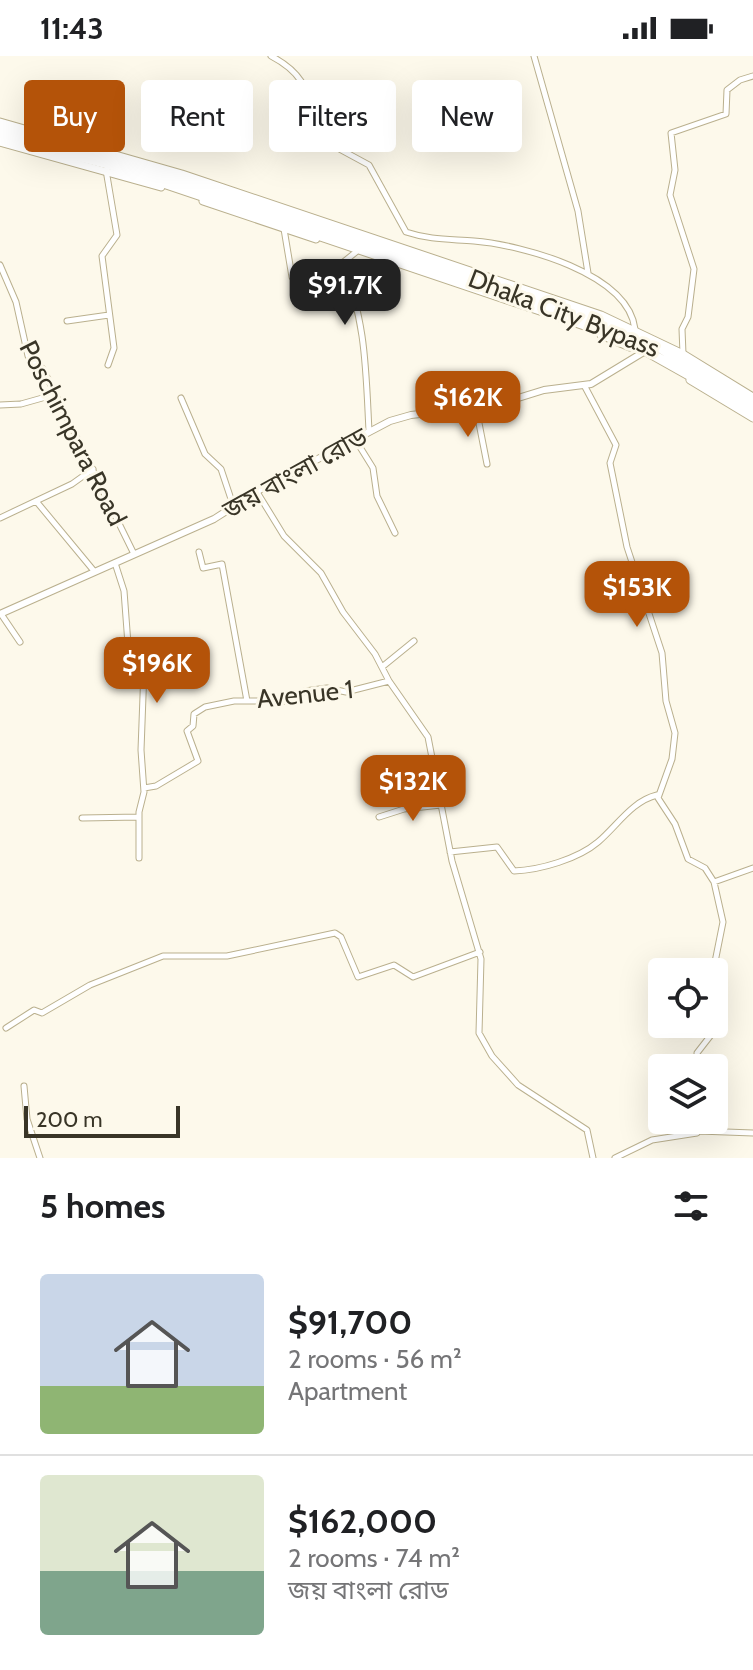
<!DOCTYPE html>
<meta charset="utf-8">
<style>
:root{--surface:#fff;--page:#f6f6f6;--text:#202124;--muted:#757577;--line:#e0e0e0;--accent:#b45309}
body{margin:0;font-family:Cabin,"Noto Sans Bengali",sans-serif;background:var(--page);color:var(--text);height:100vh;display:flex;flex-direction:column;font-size:30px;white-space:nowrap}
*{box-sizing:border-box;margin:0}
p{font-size:26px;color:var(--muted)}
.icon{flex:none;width:44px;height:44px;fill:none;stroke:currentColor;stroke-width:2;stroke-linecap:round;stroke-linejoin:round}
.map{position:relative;height:1102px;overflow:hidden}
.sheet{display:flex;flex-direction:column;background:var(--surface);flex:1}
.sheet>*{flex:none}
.banner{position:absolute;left:24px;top:24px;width:706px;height:72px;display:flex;gap:16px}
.controls{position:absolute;left:648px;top:902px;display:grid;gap:16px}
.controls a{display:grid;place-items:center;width:80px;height:80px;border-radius:8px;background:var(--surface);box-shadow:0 8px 32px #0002;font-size:40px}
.scale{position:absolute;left:24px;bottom:20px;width:156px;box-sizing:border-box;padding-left:8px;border:4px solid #393527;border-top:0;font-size:22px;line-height:28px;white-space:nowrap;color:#393527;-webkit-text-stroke:6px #fdf9eb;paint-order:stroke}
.price{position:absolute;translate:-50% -68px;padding:0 18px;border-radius:16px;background:var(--accent);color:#fff;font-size:26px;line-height:52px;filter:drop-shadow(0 2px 4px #0008)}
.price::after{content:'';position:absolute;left:50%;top:48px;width:24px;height:18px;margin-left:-12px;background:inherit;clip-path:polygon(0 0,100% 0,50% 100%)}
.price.current{background:#222;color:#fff}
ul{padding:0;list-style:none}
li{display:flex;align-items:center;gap:24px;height:200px;padding:0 40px}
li+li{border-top:2px solid var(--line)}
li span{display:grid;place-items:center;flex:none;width:224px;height:160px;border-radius:8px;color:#555}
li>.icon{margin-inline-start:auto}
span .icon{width:96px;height:96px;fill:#fffc;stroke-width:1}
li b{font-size:34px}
h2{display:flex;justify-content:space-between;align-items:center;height:96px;padding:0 40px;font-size:34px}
.tag{padding:0 28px;border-radius:8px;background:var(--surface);box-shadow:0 8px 32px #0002;font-size:28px;line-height:72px}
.tag.current{background:var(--accent);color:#fff}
.status{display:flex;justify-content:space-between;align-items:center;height:56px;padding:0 40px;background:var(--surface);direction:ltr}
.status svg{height:22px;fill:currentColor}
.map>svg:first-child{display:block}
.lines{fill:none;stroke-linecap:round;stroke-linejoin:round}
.minor-casing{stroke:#bab08e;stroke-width:7}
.tertiary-casing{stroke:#bab08e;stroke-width:8}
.secondary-casing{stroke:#bab08e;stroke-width:9}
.trunk-casing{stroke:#bab08e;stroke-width:11}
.minor{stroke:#fff;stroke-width:5}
.tertiary{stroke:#fff;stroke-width:6}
.secondary{stroke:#fff;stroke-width:7}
.trunk{stroke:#fff;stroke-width:9}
.labels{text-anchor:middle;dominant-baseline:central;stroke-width:6;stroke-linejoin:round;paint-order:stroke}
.street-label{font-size:26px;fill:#393527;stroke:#fdf9eb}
</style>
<div class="status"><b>11:43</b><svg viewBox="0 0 49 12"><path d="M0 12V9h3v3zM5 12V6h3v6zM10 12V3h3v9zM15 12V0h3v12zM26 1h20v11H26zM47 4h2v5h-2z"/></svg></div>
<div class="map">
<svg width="753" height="1102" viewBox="0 0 753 1102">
<rect width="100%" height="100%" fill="#fdf9eb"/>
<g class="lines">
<defs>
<path id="minor" d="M 271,0 C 313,22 306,44 321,83 L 369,109 L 406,176 C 430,184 450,183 474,185 C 522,189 628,217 635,273
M 534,0 L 578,155 L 588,217
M 106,114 L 117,179 L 102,200 L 114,292 L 108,309
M 284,173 L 292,221
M 356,196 L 341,208 C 366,259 366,318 369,375
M 0,209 L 16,246 L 28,300 L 43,313 L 134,498
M 67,265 L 109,259
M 683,298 L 682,273 L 688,261 L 694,213 L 670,139 L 675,114 L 671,77 L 726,58 L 727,34 L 740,24 L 753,20
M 584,329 L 616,389 L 610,407 L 627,491 L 662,597 L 666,645 L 675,677 L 672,703 L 658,742 L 675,768 L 688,803 L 705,812 L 714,826 L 723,866 L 713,916
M 181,342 L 205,398 L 221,413 L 234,452
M 0,349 L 21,348 L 53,339
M 476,352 L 487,408
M 355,383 L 373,412 L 377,440 L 395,477
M 257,436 L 284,480 L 321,517 L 343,556 L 375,598 L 389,625 L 428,681 L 452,805 L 481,903 L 479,977 L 492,1000 L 518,1029 L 587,1074 L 593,1102
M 36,445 L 94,515
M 0,462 L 72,428 L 93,413
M 199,496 L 203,512 L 222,508 L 247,645
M 115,507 L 124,535 L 128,588 L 144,613 L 141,694 L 144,736 L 139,756 L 139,802
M 1,558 L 20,586
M 382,611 L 414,585
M 144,732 L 156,730 L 198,705 L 187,675 L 193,670 L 194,658 L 205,651 L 234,645 L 285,645 L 305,635 L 327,632 L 346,636 L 389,625
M 379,761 L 404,753 L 441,749
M 82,762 L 139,761
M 450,796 L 497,791 L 514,815 C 540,814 578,803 598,786 C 617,770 632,745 657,739
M 714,826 L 753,812
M 6,972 L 34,954 L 42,957 L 90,929 L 163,900 L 227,900 L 335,877 L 341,881 L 358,921 L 394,909 L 413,921 L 480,896
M 698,1012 L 697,997 L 711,979 L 712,968
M 24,1030 L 27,1063 L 40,1102
M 699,1075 L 753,1077
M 615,1102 L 652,1084 L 697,1077 L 701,1064"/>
<path id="tertiary" d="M 0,558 L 214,463 L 261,433 L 390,365 L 411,359 L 492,350 L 544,334 L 591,328 L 642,297"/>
<path id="secondary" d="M 0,66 L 182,118 L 601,259 L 683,298 L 753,341
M 0,86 L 161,131
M 203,145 L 316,183
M 601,279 L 630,291
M 690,324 L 753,362"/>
<path id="trunk" d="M 0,72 L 178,123 L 601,266 L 653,288 L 753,348
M 0,80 L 107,108 L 623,282 L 753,355"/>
</defs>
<use href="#minor" class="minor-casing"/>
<use href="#tertiary" class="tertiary-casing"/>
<use href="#secondary" class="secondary-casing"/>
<use href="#trunk" class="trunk-casing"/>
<use href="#minor" class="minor"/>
<use href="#tertiary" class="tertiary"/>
<use href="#secondary" class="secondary"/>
<use href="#trunk" class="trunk"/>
</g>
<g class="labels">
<g class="street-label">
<text transform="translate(564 257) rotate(21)">Dhaka City Bypass</text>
<text transform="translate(73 377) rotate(63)">Poschimpara Road</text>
<text transform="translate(295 417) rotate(-29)">জয় বাংলা রোড</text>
<text transform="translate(305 638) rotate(-6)">Avenue 1</text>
</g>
</g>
</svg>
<div class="controls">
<a><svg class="icon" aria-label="locate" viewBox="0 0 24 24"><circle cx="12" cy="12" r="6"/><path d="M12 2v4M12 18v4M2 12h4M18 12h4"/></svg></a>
<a><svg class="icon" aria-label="layers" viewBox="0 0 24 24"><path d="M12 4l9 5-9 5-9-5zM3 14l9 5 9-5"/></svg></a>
</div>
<div class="scale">200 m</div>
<b class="price current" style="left:345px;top:271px">$91.7K</b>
<b class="price" style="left:468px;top:383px">$162K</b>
<b class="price" style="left:637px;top:573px">$153K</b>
<b class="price" style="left:157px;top:649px">$196K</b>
<b class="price" style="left:413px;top:767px">$132K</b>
<div class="banner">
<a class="tag current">Buy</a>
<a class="tag">Rent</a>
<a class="tag">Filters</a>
<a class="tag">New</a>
</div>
</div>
<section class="sheet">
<h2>5 homes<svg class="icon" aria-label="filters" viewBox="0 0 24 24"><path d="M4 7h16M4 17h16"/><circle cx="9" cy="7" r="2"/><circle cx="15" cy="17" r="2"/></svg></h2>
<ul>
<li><span style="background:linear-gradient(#c9d6e8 70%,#8fb573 0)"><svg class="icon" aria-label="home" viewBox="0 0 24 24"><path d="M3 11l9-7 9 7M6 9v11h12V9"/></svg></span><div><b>$91,700</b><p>2 rooms · 56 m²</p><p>Apartment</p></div></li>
<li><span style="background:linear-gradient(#dfe7d0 60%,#7fa58c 0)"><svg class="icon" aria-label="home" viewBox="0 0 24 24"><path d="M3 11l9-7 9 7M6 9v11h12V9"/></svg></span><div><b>$162,000</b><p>2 rooms · 74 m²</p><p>জয় বাংলা রোড</p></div></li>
</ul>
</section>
